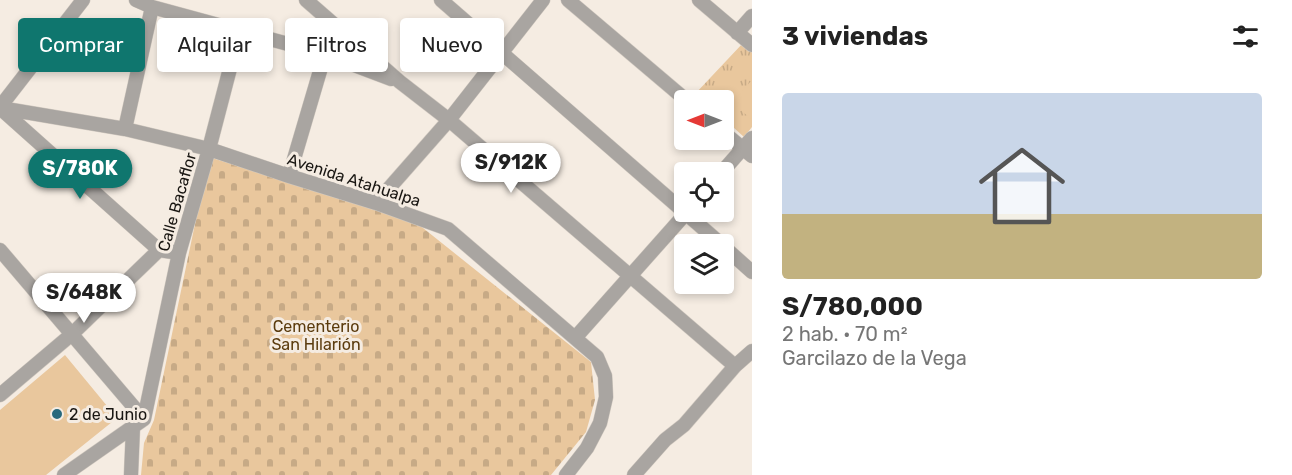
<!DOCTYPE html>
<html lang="es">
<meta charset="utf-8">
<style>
:root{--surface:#fff;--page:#f6f6f6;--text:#222;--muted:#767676;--line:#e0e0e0;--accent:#0f766e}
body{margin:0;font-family:Rubik,sans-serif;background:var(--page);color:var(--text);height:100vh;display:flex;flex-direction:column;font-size:22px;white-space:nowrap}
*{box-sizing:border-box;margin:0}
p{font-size:20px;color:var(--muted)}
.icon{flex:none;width:33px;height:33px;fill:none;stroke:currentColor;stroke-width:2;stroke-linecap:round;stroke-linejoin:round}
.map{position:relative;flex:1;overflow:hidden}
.side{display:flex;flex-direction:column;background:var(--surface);width:540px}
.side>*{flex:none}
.top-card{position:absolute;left:18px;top:18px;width:570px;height:54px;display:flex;gap:12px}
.needle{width:39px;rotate:270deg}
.buttons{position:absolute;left:674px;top:90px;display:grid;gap:12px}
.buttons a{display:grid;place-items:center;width:60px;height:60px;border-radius:6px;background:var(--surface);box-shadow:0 3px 9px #0003;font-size:30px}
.price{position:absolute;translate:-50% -51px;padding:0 14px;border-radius:21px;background:#fff;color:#222;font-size:20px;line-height:39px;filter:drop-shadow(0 2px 3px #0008)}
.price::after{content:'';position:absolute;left:50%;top:36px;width:18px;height:14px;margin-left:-9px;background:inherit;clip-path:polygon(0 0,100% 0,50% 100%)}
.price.selected{background:var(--accent);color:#fff}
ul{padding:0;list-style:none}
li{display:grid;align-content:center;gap:12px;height:318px;padding:0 30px}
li+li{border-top:2px solid var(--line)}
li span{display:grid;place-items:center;height:186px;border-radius:6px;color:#555}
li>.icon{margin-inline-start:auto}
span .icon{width:108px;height:108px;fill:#fffc;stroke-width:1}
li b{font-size:26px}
h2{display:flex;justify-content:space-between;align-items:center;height:72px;padding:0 30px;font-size:26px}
.pill{padding:0 21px;border-radius:6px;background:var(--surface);box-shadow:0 3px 9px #0003;font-size:21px;line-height:54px}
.pill.selected{background:var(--accent);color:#fff}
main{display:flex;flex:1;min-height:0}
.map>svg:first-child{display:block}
.grass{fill:url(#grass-tufts)}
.cemetery{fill:url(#cemetery-stones)}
.pitch{fill:#e9c79d}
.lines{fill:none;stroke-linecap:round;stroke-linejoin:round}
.minor-casing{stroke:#d2cac1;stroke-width:15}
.minor{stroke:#a9a5a1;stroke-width:14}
.poi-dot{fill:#28697d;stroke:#f5ece2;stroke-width:2}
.labels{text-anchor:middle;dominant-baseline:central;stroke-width:6;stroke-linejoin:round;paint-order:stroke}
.street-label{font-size:16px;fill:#191612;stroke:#f5ece2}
.park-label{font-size:16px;fill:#5b3b0d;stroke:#f5ece2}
.poi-label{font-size:16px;fill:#191612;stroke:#f5ece2;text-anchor:start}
</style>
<main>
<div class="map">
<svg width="752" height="475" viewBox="0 0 752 475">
<defs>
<pattern id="grass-tufts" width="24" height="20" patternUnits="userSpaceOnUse" patternTransform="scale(1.5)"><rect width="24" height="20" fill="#e9c79d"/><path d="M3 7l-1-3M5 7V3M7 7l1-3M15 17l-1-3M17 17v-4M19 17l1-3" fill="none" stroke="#c7aa86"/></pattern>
<pattern id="cemetery-stones" width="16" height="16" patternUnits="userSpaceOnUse" patternTransform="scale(1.5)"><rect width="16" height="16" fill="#e9c79d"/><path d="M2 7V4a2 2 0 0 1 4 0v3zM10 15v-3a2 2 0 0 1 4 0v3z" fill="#c7aa86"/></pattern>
</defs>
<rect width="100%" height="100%" fill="#f5ece2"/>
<path class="grass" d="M 743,43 L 752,51 L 752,127 L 744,137 L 723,118 L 723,100 L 702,100 L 695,94 Z"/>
<path class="cemetery" d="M 209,157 L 413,220 L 591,362 L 595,400 L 586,432 L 551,475 L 141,475 L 144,443 L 154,420 Z"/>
<path class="pitch" d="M 752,80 L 752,120 L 732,102 Z
M 65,355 L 117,418 L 46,475 L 0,475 L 0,410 Z"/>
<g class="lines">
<defs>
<path id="minor" d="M 136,0 L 152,7 L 325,54 L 391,79
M 306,0 L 400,82 L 449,120 L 735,366
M 441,0 L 721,244
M 568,0 L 686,100
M 699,0 L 752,45
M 737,33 L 752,16
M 0,107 L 83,0
M 0,108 L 125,129 L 209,149 L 289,176 L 376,203 L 448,229 L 597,357 L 605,376 L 606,397 L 600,423 L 587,448 L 566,475
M 0,108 L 159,250 L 179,253
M 125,129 L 152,7
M 723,132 L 752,156
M 722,172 L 752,138
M 289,176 L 325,54
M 376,203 L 449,120 L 543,0
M 723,246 L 752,272
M 0,250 L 144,419
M 575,338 L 687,212
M 0,395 L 72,334 L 159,250
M 144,419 L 179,253 L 209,149 L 240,30
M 64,475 L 144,419
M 131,475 L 133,427
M 634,475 L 665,440 L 684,425 L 735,366 L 752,351"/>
</defs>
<use href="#minor" class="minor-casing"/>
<use href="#minor" class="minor"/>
</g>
<circle class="poi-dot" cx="57" cy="414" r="6"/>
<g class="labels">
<g class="street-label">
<text transform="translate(354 180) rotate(18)">Avenida Atahualpa</text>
<text transform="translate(177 202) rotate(-74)">Calle Bacaflor</text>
</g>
<g class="park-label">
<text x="316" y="326">Cementerio<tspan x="316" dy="18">San Hilarión</tspan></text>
</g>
<g class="poi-label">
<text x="69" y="414">2 de Junio</text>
</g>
</g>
</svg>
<div class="buttons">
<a><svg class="needle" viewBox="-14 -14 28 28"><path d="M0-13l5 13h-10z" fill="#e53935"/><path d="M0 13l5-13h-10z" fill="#767676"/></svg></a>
<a><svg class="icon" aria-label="locate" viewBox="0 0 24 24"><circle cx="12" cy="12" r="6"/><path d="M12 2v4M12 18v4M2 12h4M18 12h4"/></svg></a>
<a><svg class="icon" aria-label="layers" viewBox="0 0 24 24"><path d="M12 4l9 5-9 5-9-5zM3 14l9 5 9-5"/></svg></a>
</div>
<b class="price" style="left:511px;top:194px">S/912K</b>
<b class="price selected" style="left:80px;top:200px">S/780K</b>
<b class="price" style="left:84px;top:324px">S/648K</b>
<div class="top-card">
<a class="pill selected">Comprar</a>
<a class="pill">Alquilar</a>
<a class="pill">Filtros</a>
<a class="pill">Nuevo</a>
</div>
</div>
<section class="side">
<h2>3 viviendas<svg class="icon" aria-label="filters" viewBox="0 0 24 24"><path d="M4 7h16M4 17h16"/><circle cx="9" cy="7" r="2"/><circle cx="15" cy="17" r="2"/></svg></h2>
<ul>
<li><span style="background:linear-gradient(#c9d6e8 65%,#c2b280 0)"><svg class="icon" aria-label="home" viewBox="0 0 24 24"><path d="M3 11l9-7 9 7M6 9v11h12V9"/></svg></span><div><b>S/780,000</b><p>2 hab. · 70 m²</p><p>Garcilazo de la Vega</p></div></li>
</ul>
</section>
</main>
